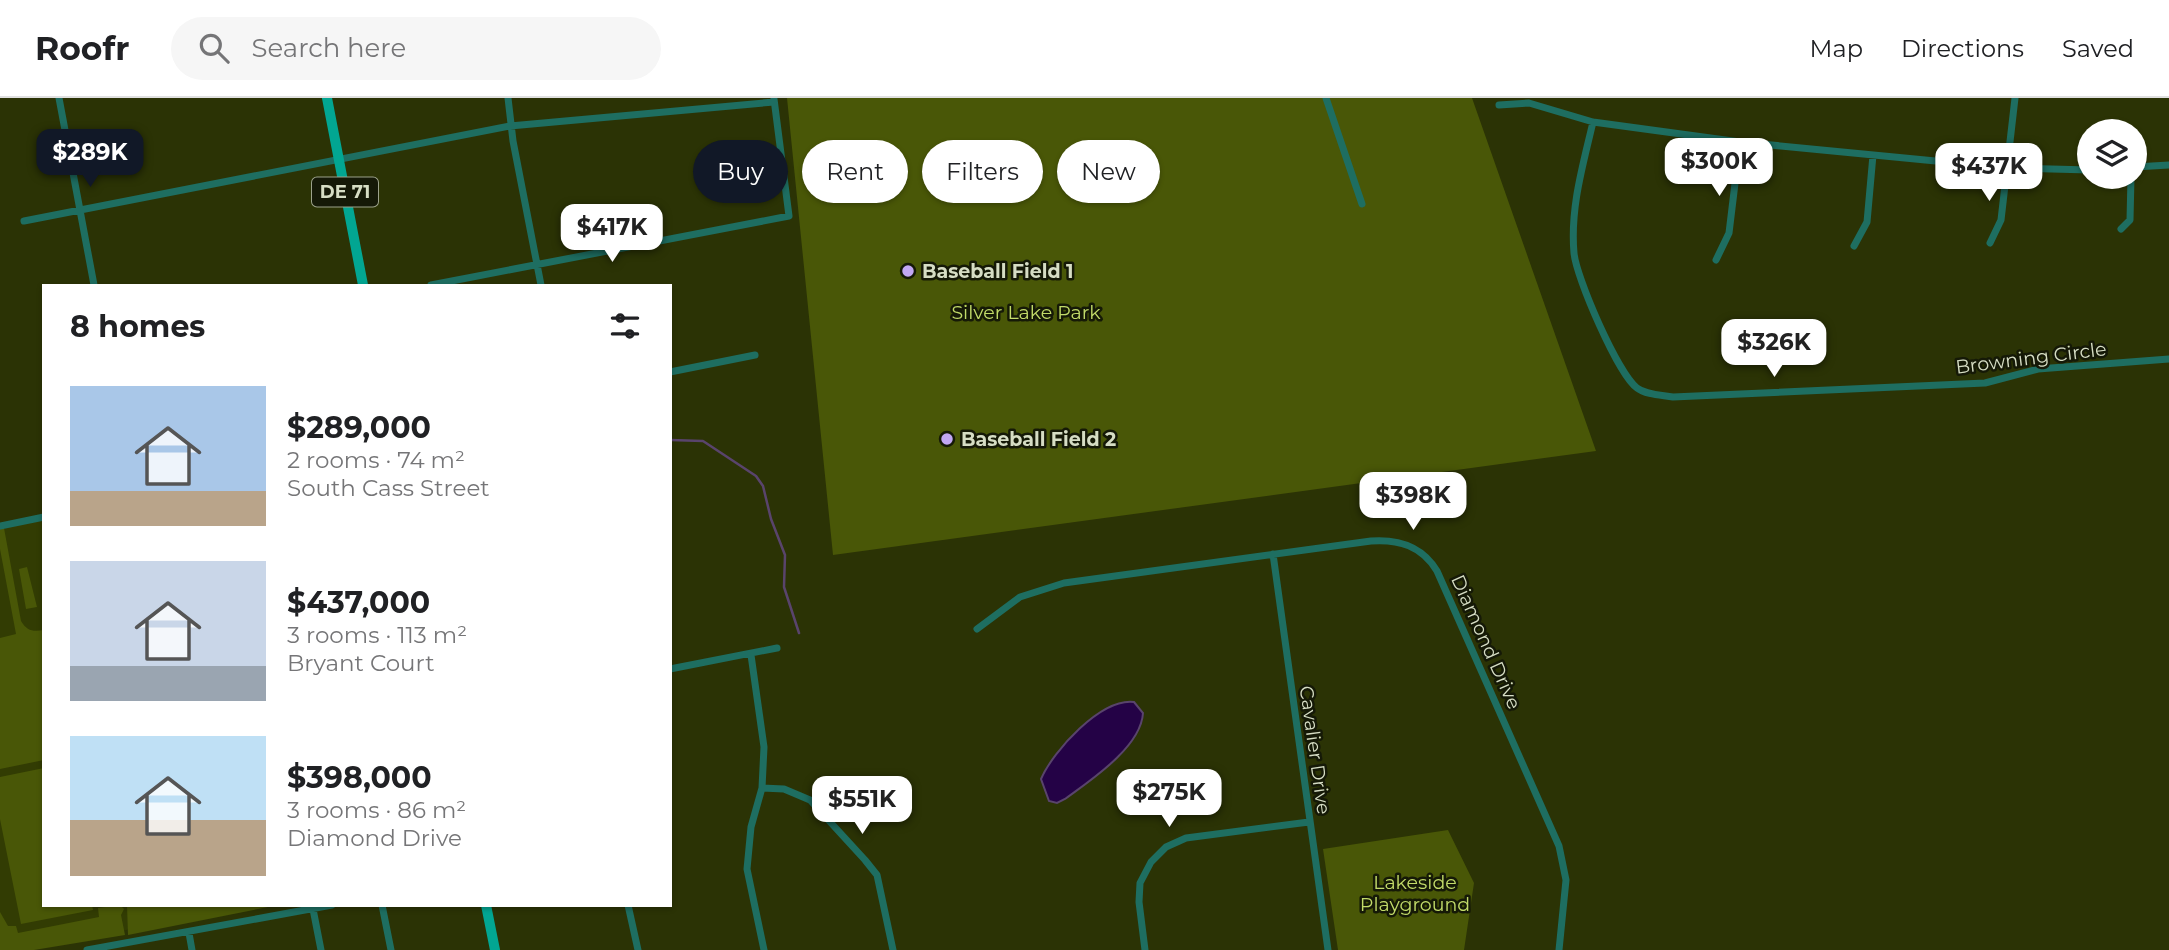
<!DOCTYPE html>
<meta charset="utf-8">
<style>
:root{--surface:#fff;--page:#f6f6f6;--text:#202124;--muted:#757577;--line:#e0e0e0;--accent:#111827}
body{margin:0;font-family:Montserrat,sans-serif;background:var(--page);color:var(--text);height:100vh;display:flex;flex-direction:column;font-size:26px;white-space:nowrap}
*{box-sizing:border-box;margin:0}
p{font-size:23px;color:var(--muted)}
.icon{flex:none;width:38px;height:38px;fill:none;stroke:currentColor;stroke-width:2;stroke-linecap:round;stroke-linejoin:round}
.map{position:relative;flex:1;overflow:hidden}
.details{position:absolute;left:42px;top:186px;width:630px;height:623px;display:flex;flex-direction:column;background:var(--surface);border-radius:0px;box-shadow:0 2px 5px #0004}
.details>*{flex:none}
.hud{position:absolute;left:693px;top:42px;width:665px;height:63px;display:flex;gap:14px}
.controls{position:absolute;left:2077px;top:21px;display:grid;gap:14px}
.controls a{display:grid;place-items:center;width:70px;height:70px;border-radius:50%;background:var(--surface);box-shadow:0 2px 5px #0004;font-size:35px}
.price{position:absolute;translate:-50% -60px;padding:0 16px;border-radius:14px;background:#fff;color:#222;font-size:23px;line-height:46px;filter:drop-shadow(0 2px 4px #0008)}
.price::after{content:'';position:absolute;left:50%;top:42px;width:21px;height:16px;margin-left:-10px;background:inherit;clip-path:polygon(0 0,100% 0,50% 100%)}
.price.on{background:var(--accent);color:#fff}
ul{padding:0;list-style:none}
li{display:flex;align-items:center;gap:21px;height:175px;padding:0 28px}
li span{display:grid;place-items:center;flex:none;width:196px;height:140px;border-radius:0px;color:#555}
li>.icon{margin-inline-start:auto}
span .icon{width:84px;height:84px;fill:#fffc;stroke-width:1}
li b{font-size:30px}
h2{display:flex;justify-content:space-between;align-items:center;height:84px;padding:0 28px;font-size:30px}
.pill{padding:0 24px;border-radius:32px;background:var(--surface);box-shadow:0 2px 5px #0004;font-size:24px;line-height:63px}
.pill.on{background:var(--accent);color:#fff}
header{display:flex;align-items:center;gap:42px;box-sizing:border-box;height:98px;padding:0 35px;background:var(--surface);border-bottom:2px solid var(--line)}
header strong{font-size:33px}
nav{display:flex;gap:38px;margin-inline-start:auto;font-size:24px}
.search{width:490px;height:63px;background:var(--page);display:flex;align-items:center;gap:18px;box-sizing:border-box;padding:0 24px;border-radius:38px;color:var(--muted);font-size:26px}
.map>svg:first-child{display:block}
.built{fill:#323c03}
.green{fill:#495707}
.water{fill:#240246;stroke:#59446c;stroke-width:2}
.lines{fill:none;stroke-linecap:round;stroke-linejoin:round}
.stream{stroke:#59446c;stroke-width:2.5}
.street{stroke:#1e6e61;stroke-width:7}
.primary{stroke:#02a692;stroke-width:10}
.poi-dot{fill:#c2a8f3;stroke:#151907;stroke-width:2.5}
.labels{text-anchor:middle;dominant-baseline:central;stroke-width:5;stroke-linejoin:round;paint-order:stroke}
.shield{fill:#151907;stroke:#9ca28b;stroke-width:2}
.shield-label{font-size:18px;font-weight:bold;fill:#d6ddc4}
.poi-label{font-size:19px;font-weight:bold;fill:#d6ddc4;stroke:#151907;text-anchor:start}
.park-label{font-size:19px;fill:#c2db69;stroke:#151907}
.street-label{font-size:19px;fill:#d6ddc4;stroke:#151907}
</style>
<header>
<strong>Roofr</strong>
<div class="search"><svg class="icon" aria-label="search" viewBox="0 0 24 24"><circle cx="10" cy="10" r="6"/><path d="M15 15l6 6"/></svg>Search here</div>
<nav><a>Map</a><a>Directions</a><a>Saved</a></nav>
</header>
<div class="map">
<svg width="2169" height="852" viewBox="0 0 2169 852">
<rect width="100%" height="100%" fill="#2b3305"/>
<path class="built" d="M 44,422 L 44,807 L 253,807 L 25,852 L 0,852 L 0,431 Z"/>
<path class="green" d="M 787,0 L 1472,0 L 1596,353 L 833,457 Z
M 0,430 L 4,430 L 21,523 C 27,533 33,534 44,532 L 44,662 L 0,671 L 0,540 L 16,536 L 0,451 Z
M 27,469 L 37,509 L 26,511 L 19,471 Z
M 44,670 L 44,807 L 92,807 L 93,812 L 21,826 L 0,721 L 0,679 Z
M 1448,732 L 1474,785 L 1464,852 L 1338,852 L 1323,751 Z
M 120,807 L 124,811 L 121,817 L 125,837 L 34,852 L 0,852 L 0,814 L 8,828 L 16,828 L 18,835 L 99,819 L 98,810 Z
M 127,807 L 278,807 L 128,837 Z"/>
<path class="water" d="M 1134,604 L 1143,615 C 1141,649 1091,682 1065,701 L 1057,705 L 1049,703 L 1041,681 C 1053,653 1101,600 1134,604 Z"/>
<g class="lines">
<path class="stream" d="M 670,342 L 703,343 L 756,378 L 763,388 L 771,421 L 785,457 L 784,489 L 799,535"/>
<path class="street" d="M 59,0 L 94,187
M 508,0 L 513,43 L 541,187
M 1326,0 L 1362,106
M 1499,7 L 1529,5 L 1593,24 L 1740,44 L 2008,70 L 2090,72
M 1593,24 C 1583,67 1570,110 1574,155 C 1576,179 1618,276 1637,290 C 1646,297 1662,297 1673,299 L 1985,285 L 2038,271 L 2169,261
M 2135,69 L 2169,67
M 24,123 L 510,28 L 774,4
M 2121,131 L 2130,122 L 2131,79
M 1990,145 L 2001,122 L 2015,0
M 1854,148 L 1867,124 L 1873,57
M 1716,162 L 1729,135 L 1740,44
M 431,187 L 789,118 L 774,1
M 670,274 L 755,257
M 0,428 L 44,419
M 1273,456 L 1328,852
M 977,531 L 1020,499 L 1064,485 L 1371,443 C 1399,441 1422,448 1437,473 L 1559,748 L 1566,782 L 1559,852
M 751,557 L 764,649 L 762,690 L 751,729 L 747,771 L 764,852
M 670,571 L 777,550
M 762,690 L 784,691 L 810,702 L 865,762 L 877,777 L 893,852
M 382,807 L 391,852
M 628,807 L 638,852
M 313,811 L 321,852
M 189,835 L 192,852
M 87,852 L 332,807
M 1145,852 L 1139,804 L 1140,785 L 1151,764 L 1166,749 L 1186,740 L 1309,724"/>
<path class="primary" d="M 327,0 L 363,187
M 486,807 L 495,852"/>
</g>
<g class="poi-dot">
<circle cx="908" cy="173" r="7"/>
<circle cx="947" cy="341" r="7"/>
</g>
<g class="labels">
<rect class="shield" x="312" y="79.5" width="66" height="29" rx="5"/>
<g class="shield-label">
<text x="345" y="94">DE 71</text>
</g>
<g class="poi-label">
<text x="922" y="173">Baseball Field 1</text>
<text x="961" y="341">Baseball Field 2</text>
</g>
<g class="park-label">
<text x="1026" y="214">Silver Lake Park</text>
<text x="1415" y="784">Lakeside<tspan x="1415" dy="22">Playground</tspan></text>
</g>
<g class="street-label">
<text transform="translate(2031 260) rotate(-7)">Browning Circle</text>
<text transform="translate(1486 544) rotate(66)">Diamond Drive</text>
<text transform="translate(1315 652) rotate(82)">Cavalier Drive</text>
</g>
</g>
</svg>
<div class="controls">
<a><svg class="icon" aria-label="layers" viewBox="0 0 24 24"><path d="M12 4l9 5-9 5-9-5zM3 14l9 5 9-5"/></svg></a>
</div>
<b class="price on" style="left:90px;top:91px">$289K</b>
<b class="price" style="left:1719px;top:100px">$300K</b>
<b class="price" style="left:1989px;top:105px">$437K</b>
<b class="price" style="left:612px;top:166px">$417K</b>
<b class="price" style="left:1774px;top:281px">$326K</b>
<b class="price" style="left:1413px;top:434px">$398K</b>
<b class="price" style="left:1169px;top:731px">$275K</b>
<b class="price" style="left:862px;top:738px">$551K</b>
<div class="hud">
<a class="pill on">Buy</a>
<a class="pill">Rent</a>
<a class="pill">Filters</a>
<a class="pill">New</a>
</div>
<section class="details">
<h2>8 homes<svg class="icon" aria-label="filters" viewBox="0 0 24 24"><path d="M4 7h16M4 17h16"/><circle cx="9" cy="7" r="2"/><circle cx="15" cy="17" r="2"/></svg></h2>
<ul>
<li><span style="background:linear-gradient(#a9c7e8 75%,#b9a48a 0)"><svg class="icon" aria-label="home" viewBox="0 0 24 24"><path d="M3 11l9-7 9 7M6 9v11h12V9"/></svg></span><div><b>$289,000</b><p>2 rooms · 74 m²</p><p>South Cass Street</p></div></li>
<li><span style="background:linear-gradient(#c9d6e8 75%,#9aa5b1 0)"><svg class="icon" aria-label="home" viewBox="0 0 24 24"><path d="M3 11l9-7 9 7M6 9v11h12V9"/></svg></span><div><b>$437,000</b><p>3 rooms · 113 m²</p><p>Bryant Court</p></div></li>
<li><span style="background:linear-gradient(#bfe0f5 60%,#b9a48a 0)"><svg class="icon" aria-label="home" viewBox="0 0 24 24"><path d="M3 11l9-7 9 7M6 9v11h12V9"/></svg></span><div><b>$398,000</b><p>3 rooms · 86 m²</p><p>Diamond Drive</p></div></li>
</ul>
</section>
</div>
